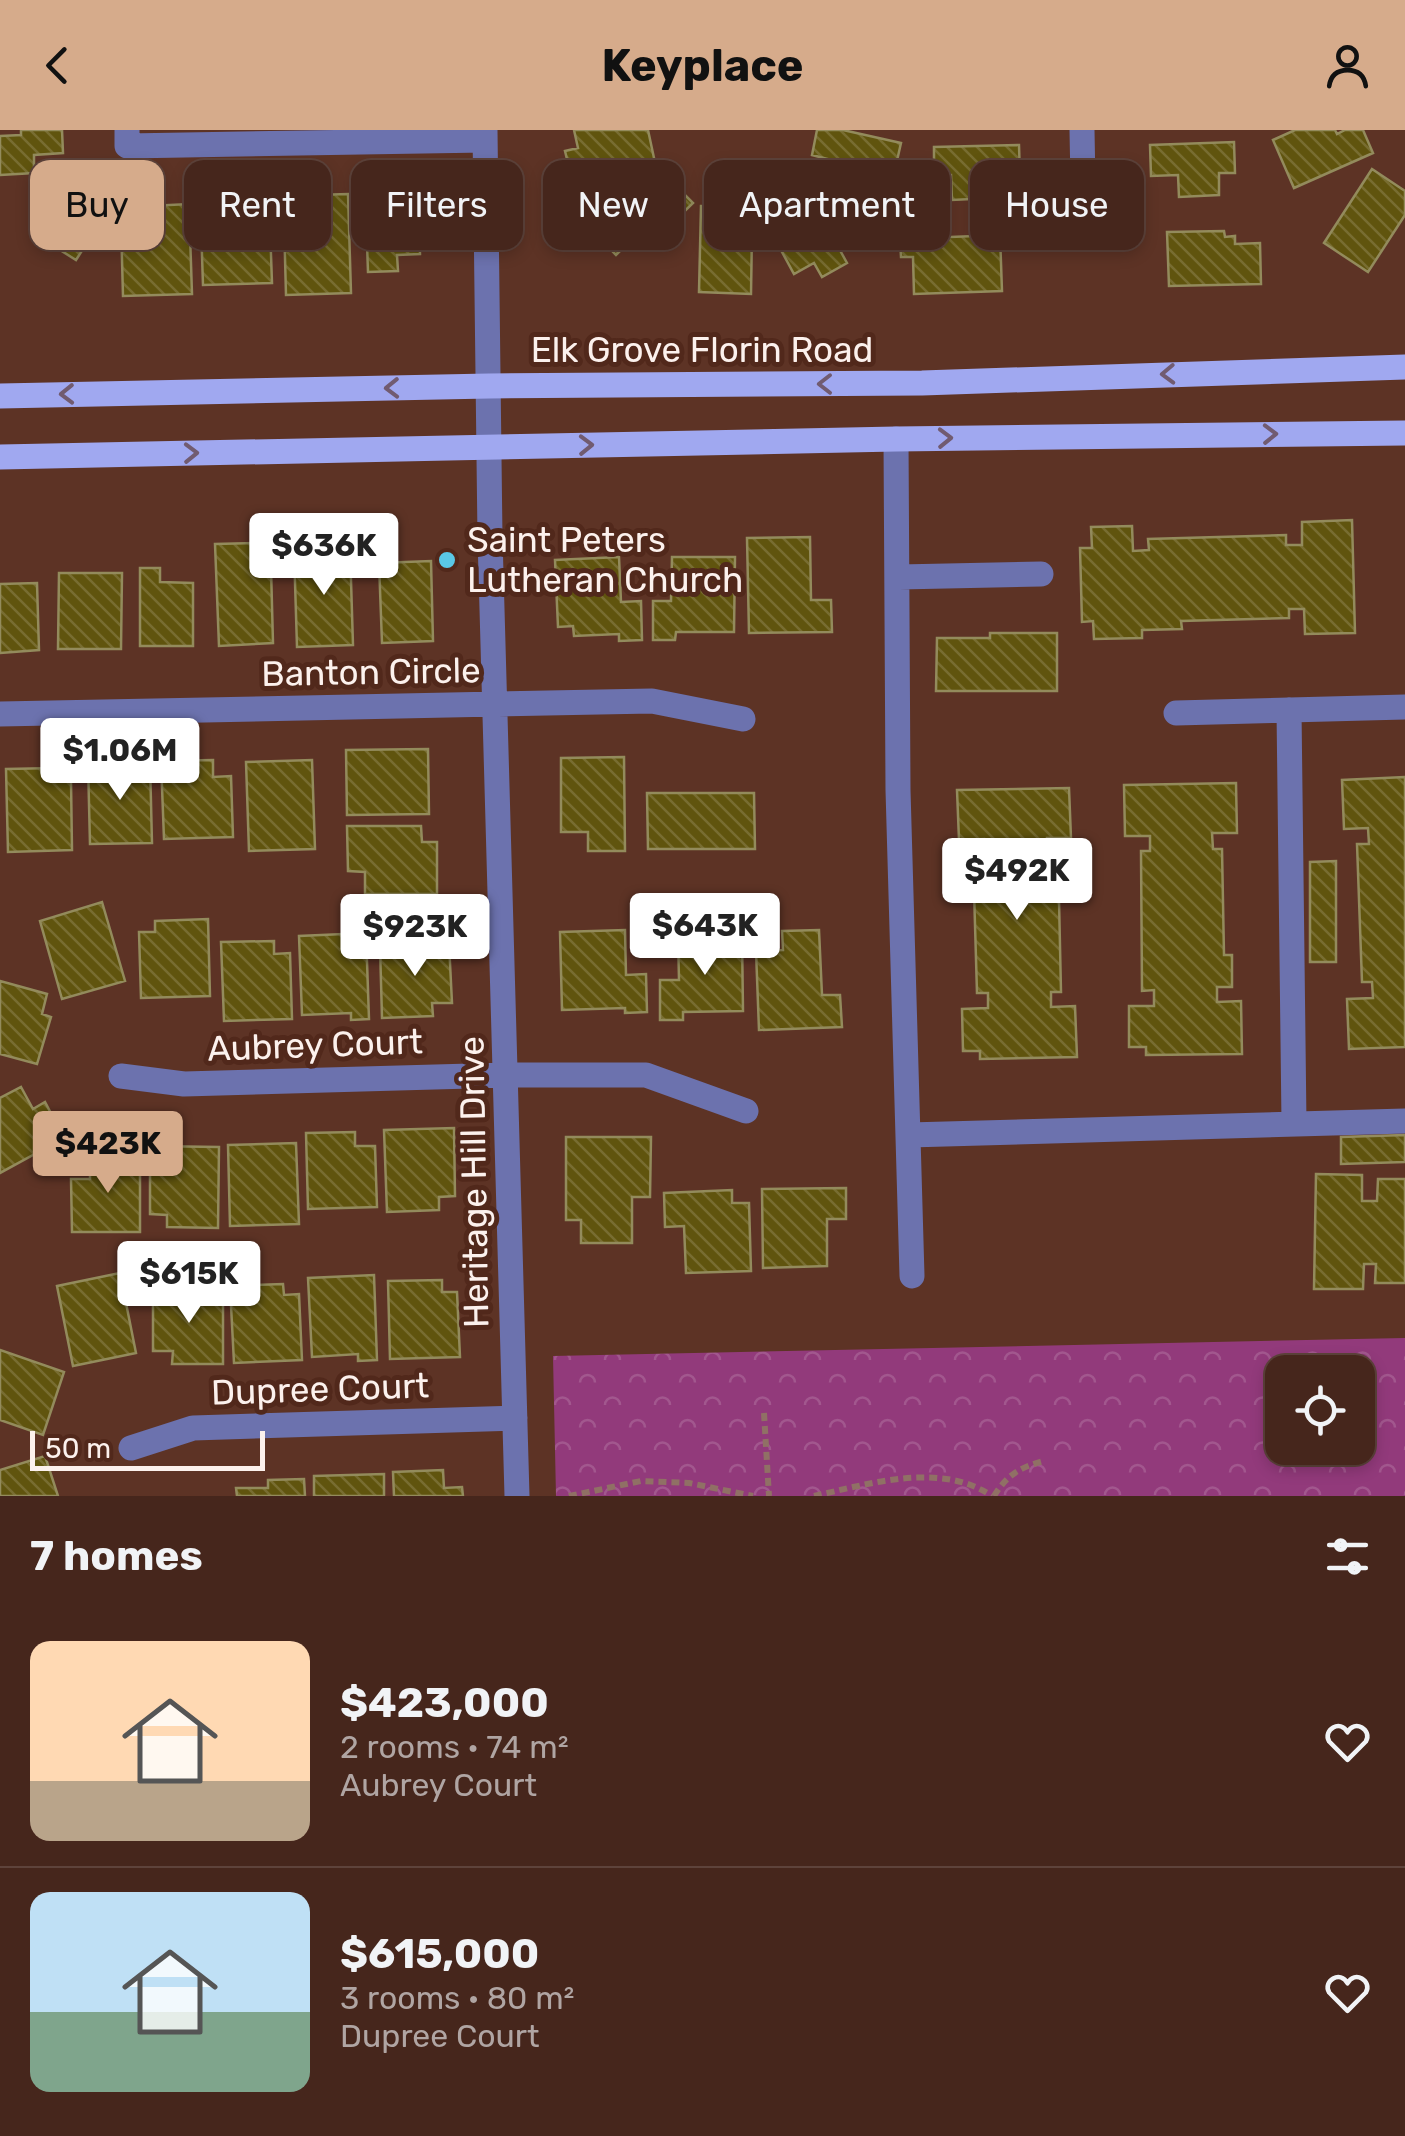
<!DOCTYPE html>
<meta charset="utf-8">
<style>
:root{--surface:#46261c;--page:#503229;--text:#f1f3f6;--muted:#b0a5a3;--line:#5e433b;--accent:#d6ab8b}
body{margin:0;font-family:Rubik,sans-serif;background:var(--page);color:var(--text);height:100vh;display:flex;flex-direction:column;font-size:38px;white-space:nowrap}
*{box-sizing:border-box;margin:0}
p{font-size:32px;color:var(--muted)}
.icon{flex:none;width:55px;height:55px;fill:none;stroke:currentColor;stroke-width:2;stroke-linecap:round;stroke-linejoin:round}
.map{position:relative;height:1366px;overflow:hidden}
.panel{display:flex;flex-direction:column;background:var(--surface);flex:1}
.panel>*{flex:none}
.banner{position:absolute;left:30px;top:30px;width:1345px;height:90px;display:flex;gap:20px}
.controls{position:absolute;left:1265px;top:1225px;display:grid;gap:20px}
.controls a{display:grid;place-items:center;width:110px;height:110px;border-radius:20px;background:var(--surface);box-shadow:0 5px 15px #0003,0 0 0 2px var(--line);font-size:50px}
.scale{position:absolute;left:30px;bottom:25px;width:235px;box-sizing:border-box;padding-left:10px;border:5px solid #fcf1ed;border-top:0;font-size:28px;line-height:35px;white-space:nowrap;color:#fcf1ed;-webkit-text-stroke:8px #51281b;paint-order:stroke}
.price{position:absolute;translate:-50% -85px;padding:0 22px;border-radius:10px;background:#fff;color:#222;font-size:32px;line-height:65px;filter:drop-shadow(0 2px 5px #0008)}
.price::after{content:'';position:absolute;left:50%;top:60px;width:30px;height:22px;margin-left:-15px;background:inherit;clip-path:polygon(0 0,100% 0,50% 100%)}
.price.current{background:var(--accent);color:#111}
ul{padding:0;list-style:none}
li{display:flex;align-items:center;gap:30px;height:250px;padding:0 30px}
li+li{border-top:2px solid var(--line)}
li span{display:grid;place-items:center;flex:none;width:280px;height:200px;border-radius:20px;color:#555}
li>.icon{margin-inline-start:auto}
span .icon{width:120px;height:120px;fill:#fffc;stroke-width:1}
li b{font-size:42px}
h2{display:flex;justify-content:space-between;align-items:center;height:120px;padding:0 30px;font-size:42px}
.chip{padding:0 35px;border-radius:20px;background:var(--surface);box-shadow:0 5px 15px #0003,0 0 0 2px var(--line);font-size:35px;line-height:90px}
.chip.current{background:var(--accent);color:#111}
header{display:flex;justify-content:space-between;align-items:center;height:130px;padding:0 30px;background:var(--accent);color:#111;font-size:45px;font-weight:700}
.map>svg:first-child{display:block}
.forest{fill:url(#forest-crowns);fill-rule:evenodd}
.building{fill:url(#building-back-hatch);stroke:#938b5c;stroke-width:2.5}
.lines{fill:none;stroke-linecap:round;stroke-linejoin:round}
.path{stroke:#907065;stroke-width:6;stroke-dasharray:8 5;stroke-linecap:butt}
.minor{stroke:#6c72ae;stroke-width:25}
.major{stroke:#a0a8f0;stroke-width:25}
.oneway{stroke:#715b70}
.poi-dot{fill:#5ac8e6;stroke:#51281b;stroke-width:4}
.labels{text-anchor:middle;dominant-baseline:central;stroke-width:10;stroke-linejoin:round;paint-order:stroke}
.street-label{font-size:35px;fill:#fcf1ed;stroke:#51281b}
.poi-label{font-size:35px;fill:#fcf1ed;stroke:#51281b;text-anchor:start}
</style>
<header><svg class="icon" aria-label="back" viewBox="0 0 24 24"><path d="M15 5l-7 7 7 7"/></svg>Keyplace<svg class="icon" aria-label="person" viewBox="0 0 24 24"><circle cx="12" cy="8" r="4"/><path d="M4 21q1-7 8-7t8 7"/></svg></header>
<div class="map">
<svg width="1405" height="1366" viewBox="0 0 1405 1366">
<defs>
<pattern id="forest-crowns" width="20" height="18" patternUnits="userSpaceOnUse" patternTransform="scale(2.5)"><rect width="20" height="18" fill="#923a7b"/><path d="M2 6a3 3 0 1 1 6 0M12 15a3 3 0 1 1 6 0" fill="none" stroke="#a2578e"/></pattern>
<pattern id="building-back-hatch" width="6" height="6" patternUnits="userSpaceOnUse" patternTransform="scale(2.5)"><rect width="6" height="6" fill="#60540e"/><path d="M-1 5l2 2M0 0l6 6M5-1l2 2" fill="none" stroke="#786d31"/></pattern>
</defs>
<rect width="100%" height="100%" fill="#5d3325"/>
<path class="forest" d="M 1405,1208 L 1405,1366 L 556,1366 L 553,1226 ZM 1282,1242 L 1358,1242 L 1358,1318 L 1282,1318 Z"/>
<path class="building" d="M 21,0 L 62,0 L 63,23 L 34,25 L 34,43 L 0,45 L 0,6 L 21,5 Z
M 574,0 L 648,0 L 654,28 L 571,46 L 565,21 L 578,18 Z
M 817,0 L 843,0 L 901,13 L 889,66 L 830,52 L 835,31 L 812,25 Z
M 1295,0 L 1335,0 L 1337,4 L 1345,0 L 1363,0 L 1373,23 L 1294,58 L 1273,10 Z
M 1234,12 L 1235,43 L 1219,43 L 1219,65 L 1179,67 L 1178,45 L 1151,46 L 1150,15 Z
M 1019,15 L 1020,47 L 992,48 L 992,68 L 952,70 L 951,45 L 934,46 L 934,17 Z
M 657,37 L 693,73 L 645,120 L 633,108 L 616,125 L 592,100 Z
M 74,39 L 117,66 L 76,130 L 33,103 Z
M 1372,39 L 1405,61 L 1405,85 L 1368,142 L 1324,113 Z
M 803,53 L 847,133 L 822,147 L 814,133 L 794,144 L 776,111 L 792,101 L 774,69 Z
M 397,57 L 398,85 L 419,84 L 420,124 L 397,125 L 398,141 L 368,142 L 365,58 Z
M 239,64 L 241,98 L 270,97 L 272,153 L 203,155 L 200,66 Z
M 348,64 L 351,163 L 286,165 L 284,91 L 316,90 L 315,65 Z
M 189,74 L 192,164 L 123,166 L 121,93 L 150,92 L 150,76 Z
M 701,76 L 734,77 L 734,103 L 752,103 L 751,164 L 699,162 Z
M 1224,101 L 1225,107 L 1235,106 L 1235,114 L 1260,113 L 1261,154 L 1169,156 L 1167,102 Z
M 1000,105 L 1002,161 L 914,164 L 913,127 L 901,127 L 900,109 Z
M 1352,390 L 1355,503 L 1305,504 L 1304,479 L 1289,479 L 1289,488 L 1181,491 L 1182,499 L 1142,500 L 1142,508 L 1094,509 L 1093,491 L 1082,492 L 1080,418 L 1092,418 L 1091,397 L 1132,396 L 1133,421 L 1149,420 L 1148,409 L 1286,405 L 1286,415 L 1302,415 L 1302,392 Z
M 810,407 L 811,470 L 831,470 L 832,502 L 749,503 L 747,408 Z
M 258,413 L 259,438 L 271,438 L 273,513 L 219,516 L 215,414 Z
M 350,418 L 353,515 L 297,517 L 294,420 Z
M 619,427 L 621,472 L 641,471 L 642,510 L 619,511 L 619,504 L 574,506 L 573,496 L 558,497 L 555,430 Z
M 672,427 L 735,427 L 734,502 L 676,502 L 675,510 L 653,510 L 653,471 L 671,471 Z
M 431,431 L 433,511 L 382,513 L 379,433 Z
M 140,438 L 160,438 L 160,452 L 193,453 L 193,516 L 140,516 Z
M 59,443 L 122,443 L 121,519 L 58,519 Z
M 37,453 L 39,520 L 0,523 L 0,454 Z
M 990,503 L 1057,503 L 1057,561 L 936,561 L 937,508 L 990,508 Z
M 428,619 L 429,684 L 347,685 L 346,620 Z
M 624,627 L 625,721 L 588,721 L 588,702 L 561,702 L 561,628 Z
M 213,630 L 213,647 L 231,646 L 233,707 L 164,709 L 161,631 Z
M 312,630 L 315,719 L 249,721 L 246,632 Z
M 150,632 L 152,713 L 90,714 L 88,633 Z
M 56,638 L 56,652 L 71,651 L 72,720 L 8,722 L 6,639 Z
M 1405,647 L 1405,917 L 1349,919 L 1347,869 L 1373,868 L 1372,852 L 1362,852 L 1357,714 L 1369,714 L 1368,698 L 1344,699 L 1342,650 Z
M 1236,653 L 1237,703 L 1212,703 L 1213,719 L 1222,719 L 1224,825 L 1232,825 L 1232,857 L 1217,857 L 1217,872 L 1241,871 L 1242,924 L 1146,925 L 1146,917 L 1129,917 L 1129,876 L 1154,876 L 1154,860 L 1142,861 L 1141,721 L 1150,721 L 1150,706 L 1125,706 L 1124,655 Z
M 1069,658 L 1071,708 L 1047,708 L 1047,723 L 1058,723 L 1061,862 L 1051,862 L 1051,877 L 1075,876 L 1077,927 L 980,929 L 980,921 L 963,921 L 962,879 L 988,878 L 988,863 L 977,863 L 973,726 L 984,725 L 984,709 L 959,710 L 957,660 Z
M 647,663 L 754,663 L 755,719 L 648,719 Z
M 347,696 L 421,696 L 422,712 L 437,712 L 437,764 L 365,764 L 365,742 L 348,741 Z
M 1336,731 L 1336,832 L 1310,832 L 1310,732 Z
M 102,772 L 125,851 L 62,869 L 40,791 Z
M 208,789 L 210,866 L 141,868 L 139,802 L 155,802 L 155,791 Z
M 625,800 L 626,845 L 646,844 L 647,882 L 625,883 L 625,878 L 562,880 L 560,802 Z
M 819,800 L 822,865 L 840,865 L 842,897 L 759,900 L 756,821 L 783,820 L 782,801 Z
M 366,803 L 369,889 L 351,890 L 351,883 L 302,885 L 299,806 Z
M 678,806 L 742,806 L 743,881 L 683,882 L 683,890 L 660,890 L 660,850 L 679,850 Z
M 274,811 L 274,824 L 290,823 L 292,889 L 224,891 L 221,812 Z
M 449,813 L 452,873 L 432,873 L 433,886 L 382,888 L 380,816 Z
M 0,851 L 47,864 L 42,884 L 51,887 L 37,934 L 0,924 Z
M 21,957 L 33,979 L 45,972 L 64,1008 L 0,1043 L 0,968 Z
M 454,998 L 455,1066 L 439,1067 L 439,1080 L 387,1082 L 384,1000 Z
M 355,1002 L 355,1016 L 375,1016 L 377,1077 L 308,1079 L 306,1003 Z
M 1405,1005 L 1405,1032 L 1341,1034 L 1341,1007 Z
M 566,1007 L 651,1007 L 650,1067 L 632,1067 L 632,1113 L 581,1113 L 581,1090 L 566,1090 Z
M 296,1013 L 299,1094 L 230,1096 L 228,1015 Z
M 150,1016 L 219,1017 L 218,1098 L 167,1097 L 167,1085 L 150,1084 Z
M 90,1025 L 140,1025 L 140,1102 L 72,1102 L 71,1049 L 90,1049 Z
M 1316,1044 L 1362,1045 L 1362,1071 L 1377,1071 L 1378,1049 L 1405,1049 L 1405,1153 L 1375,1153 L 1376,1134 L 1364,1134 L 1363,1159 L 1314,1159 Z
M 846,1058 L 846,1089 L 827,1089 L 827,1136 L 763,1138 L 762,1059 Z
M 732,1060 L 732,1073 L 749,1073 L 751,1141 L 686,1143 L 684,1096 L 665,1097 L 664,1063 Z
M 120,1143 L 136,1223 L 73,1236 L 57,1156 Z
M 374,1145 L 377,1230 L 358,1231 L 358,1224 L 312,1227 L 308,1148 Z
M 442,1150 L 442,1162 L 457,1162 L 460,1227 L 390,1229 L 388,1151 Z
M 283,1154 L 284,1165 L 299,1164 L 302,1230 L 234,1233 L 230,1156 Z
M 153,1162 L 223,1162 L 223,1234 L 172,1234 L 173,1221 L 153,1221 Z
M 0,1220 L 64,1242 L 43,1305 L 0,1290 Z
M 45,1326 L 58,1366 L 0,1366 L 0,1340 Z
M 443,1340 L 444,1358 L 462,1357 L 463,1366 L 394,1366 L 393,1342 Z
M 384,1344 L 384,1366 L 314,1366 L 314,1346 Z
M 304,1349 L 305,1366 L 237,1366 L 236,1358 L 268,1358 L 268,1350 Z"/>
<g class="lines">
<path class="path" d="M 764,1283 L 769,1366
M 569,1366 L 641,1351 L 689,1353 L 753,1366
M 814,1366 C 869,1354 940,1331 992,1366
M 994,1366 C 1007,1345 1020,1337 1044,1331"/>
<path class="minor" d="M 127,0 L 127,16 L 485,10
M 485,0 L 490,408 L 517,1366
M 1082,0 L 1084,108
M 896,309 L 898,660 L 912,1146
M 899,447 L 1041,444
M 1289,580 L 1294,993
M 1176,583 L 1405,577
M 0,584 L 652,571 L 743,589
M 121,946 L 184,954 L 507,945 L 646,945 L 746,981
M 909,1005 L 1405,991
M 131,1318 L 193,1298 L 515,1288"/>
<path class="major" d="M 0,266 L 489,256 L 922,253 L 1405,237
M 0,327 L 896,309 L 1405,303"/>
</g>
<defs><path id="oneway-chevron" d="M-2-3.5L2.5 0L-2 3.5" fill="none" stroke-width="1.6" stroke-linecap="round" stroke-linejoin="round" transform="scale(2.5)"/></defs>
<g class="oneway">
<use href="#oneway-chevron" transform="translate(1168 244) rotate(178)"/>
<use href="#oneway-chevron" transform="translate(825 254) rotate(180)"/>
<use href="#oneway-chevron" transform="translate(392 258) rotate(179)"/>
<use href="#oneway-chevron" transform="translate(67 264) rotate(179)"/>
<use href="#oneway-chevron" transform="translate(1270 304) rotate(-1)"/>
<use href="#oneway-chevron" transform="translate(945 308) rotate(-1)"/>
<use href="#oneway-chevron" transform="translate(586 315) rotate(-1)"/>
<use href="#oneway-chevron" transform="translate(191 323) rotate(-1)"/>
</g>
<circle class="poi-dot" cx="447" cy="430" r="10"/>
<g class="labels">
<g class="street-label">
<text x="702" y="220">Elk Grove Florin Road</text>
<text transform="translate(371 542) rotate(-1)">Banton Circle</text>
<text transform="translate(315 915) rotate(-2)">Aubrey Court</text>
<text transform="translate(474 1052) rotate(-91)">Heritage Hill Drive</text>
<text transform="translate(320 1259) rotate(-2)">Dupree Court</text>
</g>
<g class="poi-label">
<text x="467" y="410">Saint Peters<tspan x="467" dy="40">Lutheran Church</tspan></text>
</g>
</g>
</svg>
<div class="controls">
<a><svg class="icon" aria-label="locate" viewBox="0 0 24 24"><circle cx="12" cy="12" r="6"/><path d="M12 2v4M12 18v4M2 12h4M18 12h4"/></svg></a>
</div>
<div class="scale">50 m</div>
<b class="price" style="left:324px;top:468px">$636K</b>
<b class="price" style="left:120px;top:673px">$1.06M</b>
<b class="price" style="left:1017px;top:793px">$492K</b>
<b class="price" style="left:705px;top:848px">$643K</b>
<b class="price" style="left:415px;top:849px">$923K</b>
<b class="price current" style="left:108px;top:1066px">$423K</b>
<b class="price" style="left:189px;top:1196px">$615K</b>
<div class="banner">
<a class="chip current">Buy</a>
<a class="chip">Rent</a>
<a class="chip">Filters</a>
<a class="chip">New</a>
<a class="chip">Apartment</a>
<a class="chip">House</a>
</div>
</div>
<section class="panel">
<h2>7 homes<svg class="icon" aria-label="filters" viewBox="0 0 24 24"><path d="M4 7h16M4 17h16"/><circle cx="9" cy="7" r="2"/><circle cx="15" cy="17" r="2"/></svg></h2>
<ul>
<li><span style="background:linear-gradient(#ffd9b3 70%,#b9a48a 0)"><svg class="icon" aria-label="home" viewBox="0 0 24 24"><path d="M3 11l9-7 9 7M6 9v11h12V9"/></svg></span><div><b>$423,000</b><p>2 rooms · 74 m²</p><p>Aubrey Court</p></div><svg class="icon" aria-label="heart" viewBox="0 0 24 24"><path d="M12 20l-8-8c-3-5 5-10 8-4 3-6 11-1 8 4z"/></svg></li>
<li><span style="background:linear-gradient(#bfe0f5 60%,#7fa58c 0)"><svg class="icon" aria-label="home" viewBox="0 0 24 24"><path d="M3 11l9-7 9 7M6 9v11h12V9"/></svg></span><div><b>$615,000</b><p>3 rooms · 80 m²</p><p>Dupree Court</p></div><svg class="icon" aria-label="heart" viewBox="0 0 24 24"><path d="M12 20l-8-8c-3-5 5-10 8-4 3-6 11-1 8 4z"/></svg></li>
</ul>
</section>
